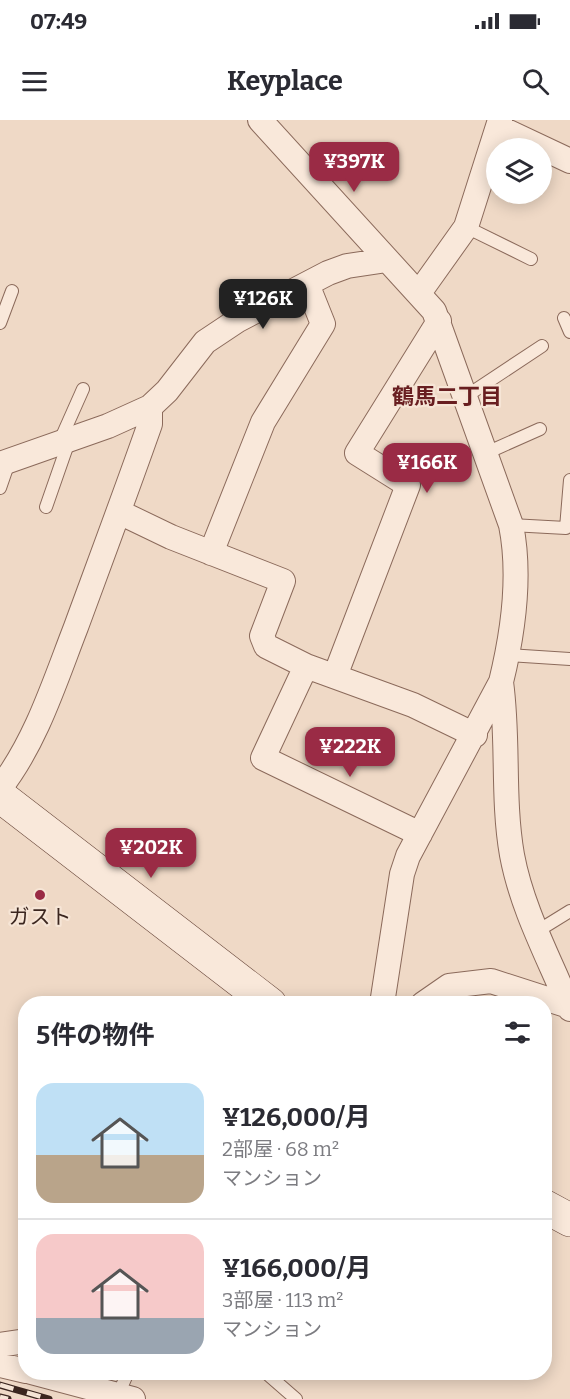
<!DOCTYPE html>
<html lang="ja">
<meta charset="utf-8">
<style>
:root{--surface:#fff;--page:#f2f2f3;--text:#2b2b33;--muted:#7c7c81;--line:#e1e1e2;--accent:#9a2b45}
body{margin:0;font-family:Bitter,"Noto Sans JP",serif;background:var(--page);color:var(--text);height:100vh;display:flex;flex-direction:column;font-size:22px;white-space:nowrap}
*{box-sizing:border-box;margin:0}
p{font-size:20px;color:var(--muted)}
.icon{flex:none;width:33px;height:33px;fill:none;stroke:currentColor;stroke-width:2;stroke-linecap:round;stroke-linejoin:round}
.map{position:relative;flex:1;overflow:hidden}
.sheet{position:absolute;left:18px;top:876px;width:534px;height:384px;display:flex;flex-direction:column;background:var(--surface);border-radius:24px;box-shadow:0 3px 15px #0003}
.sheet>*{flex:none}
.controls{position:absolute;left:486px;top:18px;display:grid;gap:12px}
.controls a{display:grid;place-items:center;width:66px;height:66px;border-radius:50%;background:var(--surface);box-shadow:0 3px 15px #0003;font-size:30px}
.price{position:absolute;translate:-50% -51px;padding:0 14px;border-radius:12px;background:var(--accent);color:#fff;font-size:20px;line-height:39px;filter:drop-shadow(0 2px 3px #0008)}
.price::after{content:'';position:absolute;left:50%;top:36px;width:18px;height:14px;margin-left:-9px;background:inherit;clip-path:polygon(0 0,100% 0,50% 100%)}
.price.selected{background:#222;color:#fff}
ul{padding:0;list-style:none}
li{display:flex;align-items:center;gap:18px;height:150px;padding:0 18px}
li+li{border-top:2px solid var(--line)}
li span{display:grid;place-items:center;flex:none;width:168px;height:120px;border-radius:18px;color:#555}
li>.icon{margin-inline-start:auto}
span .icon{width:72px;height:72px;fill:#fffc;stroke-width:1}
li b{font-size:26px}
h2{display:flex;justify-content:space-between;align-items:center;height:72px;padding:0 18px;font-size:26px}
.status{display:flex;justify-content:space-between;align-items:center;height:42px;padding:0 30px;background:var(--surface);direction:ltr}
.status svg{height:16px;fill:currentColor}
header{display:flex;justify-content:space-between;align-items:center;height:78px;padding:0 18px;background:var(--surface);font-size:27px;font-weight:700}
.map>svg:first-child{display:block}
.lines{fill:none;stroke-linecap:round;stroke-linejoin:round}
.service-casing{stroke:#8b6a5b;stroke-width:14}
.minor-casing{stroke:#8b6a5b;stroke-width:26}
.secondary-casing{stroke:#6c4b3e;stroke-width:34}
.service{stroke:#f9e8da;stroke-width:12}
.minor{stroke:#f9e8da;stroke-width:24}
.secondary{stroke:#f9e8da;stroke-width:33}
.rail-casing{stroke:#3b261f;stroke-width:7}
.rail{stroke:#f6e5d6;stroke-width:4.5;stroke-dasharray:14;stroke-linecap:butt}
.poi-dot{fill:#9a2b45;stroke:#f6e5d6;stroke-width:2}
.labels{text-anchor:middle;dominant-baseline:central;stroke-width:4.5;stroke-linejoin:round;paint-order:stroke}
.poi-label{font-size:21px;fill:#3b261f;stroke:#f6e5d6}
.neighbourhood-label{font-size:22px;font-weight:bold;fill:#681e20;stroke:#f6e5d6}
</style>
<div class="status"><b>07:49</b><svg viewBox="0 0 49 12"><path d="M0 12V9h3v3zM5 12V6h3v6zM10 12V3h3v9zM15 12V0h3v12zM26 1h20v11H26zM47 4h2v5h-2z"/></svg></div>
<header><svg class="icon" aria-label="menu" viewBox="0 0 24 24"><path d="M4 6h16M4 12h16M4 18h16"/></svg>Keyplace<svg class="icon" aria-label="search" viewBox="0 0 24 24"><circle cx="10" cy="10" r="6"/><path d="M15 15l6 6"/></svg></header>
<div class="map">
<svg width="570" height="1279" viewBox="0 0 570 1279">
<rect width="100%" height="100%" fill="#efd9c6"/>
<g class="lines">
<defs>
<path id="service" d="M 466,107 L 531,139
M 564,198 L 570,212
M 0,203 L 12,171
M 465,277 L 542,226
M 59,323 L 83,269
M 484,334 L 540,309
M 0,368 L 9,342
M 46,387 L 69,321
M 511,405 L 566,408 L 570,360
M 508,535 L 570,539
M 536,812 L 570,791
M 265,1252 L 296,1279
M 118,1275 L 128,1252"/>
<path id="minor" d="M 260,0 L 434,191 L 511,405 C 521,455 513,513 501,562 L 408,736 L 402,754 L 382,884
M 498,7 L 570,41
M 419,173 L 466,107 L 500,0
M 0,344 L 108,306 L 150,287 L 167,271 L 205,222 L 238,200 L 328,153 L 347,146 L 387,140
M 119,392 L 171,417 L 283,461 L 262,516 L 266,526 L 306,546 L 413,585 L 475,615
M 211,433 L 263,302 L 323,204 L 307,164
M 306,546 L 263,638 L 420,714
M 335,556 L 408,365 L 357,333 L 439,201
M 501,562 C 509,619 502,678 512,735 C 522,789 549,838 570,889
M 0,668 C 36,622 55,561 76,507 C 101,439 126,372 150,304 L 150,287
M 423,884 L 449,866 L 491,861 L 569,886
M 0,1225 L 26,1221
M 0,1245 L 26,1251
M 31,1252 L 133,1279"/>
<path id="secondary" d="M 0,676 L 270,884
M 544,1086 L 570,1100"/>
</defs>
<use href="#service" class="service-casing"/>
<use href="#minor" class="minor-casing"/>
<use href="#secondary" class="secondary-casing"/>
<use href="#service" class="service"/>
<use href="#minor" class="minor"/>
<use href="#secondary" class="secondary"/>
<defs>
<path id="rail" d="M 0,1265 L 49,1279
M 0,1277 L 8,1279"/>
</defs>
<use href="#rail" class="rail-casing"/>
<use href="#rail" class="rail"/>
</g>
<circle class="poi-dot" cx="40" cy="775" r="6"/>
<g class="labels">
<g class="poi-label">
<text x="40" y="797">ガスト</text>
</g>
<g class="neighbourhood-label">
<text x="447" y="276">鶴馬二丁目</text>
</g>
</g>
</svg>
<div class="controls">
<a><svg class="icon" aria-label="layers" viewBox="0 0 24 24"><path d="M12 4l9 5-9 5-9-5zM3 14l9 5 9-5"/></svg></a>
</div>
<b class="price" style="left:354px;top:73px">¥397K</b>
<b class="price selected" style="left:263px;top:210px">¥126K</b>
<b class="price" style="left:427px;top:374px">¥166K</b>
<b class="price" style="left:350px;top:658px">¥222K</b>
<b class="price" style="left:151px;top:759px">¥202K</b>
<section class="sheet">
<h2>5件の物件<svg class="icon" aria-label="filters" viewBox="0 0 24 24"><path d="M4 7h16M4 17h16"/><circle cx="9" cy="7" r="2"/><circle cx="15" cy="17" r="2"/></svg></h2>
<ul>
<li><span style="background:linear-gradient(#bfe0f5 60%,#b9a48a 0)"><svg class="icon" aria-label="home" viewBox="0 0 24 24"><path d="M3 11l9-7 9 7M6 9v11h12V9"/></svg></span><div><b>¥126,000/月</b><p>2部屋 · 68 m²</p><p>マンション</p></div></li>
<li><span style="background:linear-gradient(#f6c9c9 70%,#9aa5b1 0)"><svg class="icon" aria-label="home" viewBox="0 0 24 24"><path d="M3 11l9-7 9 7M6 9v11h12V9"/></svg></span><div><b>¥166,000/月</b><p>3部屋 · 113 m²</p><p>マンション</p></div></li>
</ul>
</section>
</div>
